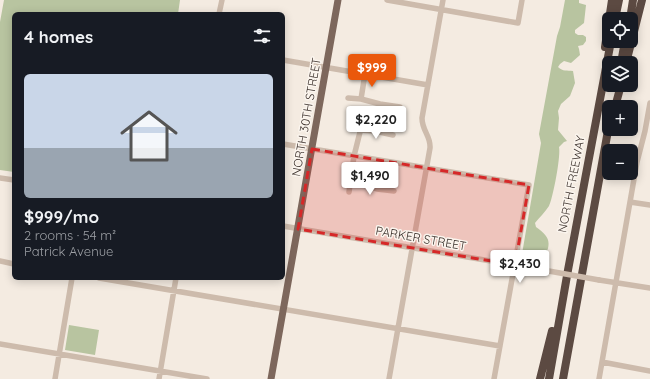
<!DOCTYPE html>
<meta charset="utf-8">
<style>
:root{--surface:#171b24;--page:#242831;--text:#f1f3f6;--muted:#9ea1a6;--line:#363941;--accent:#ea580c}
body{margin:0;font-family:Quicksand,sans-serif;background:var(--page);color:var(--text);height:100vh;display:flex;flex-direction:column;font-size:15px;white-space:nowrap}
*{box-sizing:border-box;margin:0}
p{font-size:13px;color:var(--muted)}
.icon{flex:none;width:22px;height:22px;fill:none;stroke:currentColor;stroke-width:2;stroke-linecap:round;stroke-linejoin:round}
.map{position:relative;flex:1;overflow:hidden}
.sheet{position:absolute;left:12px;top:12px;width:273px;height:268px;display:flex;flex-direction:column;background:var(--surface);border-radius:6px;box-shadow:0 2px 10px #0003}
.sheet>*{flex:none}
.controls{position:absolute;left:602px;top:12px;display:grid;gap:8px}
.controls a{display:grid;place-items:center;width:36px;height:36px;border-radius:6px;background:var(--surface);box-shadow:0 2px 10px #0003;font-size:20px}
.price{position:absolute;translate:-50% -34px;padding:0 9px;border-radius:4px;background:#fff;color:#222;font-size:13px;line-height:26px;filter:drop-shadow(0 1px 2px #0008)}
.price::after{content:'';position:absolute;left:50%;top:24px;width:12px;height:9px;margin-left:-6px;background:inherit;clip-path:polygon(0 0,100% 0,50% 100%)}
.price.selected{background:var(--accent);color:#fff}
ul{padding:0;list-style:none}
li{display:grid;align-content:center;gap:8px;height:212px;padding:0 12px}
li+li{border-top:1px solid var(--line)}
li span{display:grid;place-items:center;height:124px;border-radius:6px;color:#555}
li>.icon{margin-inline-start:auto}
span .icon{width:72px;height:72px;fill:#fffc;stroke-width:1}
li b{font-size:17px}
h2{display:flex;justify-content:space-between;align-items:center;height:48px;padding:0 12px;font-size:17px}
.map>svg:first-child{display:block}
.green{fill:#b8c4a0}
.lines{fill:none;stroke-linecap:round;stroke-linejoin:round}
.minor{stroke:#cdbbac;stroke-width:5.5}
.major{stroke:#7d675c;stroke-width:7}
.highway{stroke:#5c4a42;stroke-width:8}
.minor-bridge{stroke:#cdbbac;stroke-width:5.5}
.marked{fill:#d62828;fill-opacity:0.2;stroke:#d62828;stroke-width:3;stroke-dasharray:8 5;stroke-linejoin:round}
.labels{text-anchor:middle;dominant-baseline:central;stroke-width:3;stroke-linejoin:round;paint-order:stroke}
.street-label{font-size:12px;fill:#3b302b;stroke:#fbf5ee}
</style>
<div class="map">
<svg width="650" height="379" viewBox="0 0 650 379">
<rect width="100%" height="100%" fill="#f4ebe1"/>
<path class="green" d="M 4,0 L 180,0 L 178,14 L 14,14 L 14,172 L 0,170 L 0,22 Z
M 565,0 L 579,0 L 579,3 L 586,5 L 584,23 L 575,30 L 575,33 L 578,35 L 583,35 L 586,37 L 586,41 L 583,45 L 578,46 L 579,49 L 580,55 L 571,63 L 564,61 L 560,64 L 558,67 C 563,72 567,70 573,71 L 575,83 L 570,96 L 561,104 L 558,111 L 559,118 L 558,130 L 567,141 L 564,142 L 559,147 C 561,156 553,198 549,206 C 545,212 539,218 535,223 L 536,227 C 547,235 552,240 546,254 L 537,258 L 532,256 L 524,256 L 522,254 L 541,143 L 539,134 L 557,36 L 560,27 Z
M 69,325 L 99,330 L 95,355 L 65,350 Z"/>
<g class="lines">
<path class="minor" d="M 387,0 L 518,23 L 522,0
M 219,14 L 222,0
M 283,60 L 428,85
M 348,98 L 361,99 L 380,104 L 400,107
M 361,99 L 365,74
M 360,130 L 375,131 L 393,135
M 283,144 L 529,185 L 494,379
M 0,178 L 14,180
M 351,180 L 377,189 L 394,191
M 349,192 L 354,156 L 361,128 L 361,117
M 630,202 L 650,205
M 283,226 L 532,268
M 0,261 L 14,264
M 99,278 L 500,346
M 599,280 L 650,288
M 0,344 L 207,379
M 602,362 L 650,371
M 55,379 L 72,278
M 159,379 L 176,278
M 389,379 L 430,148 C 431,136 422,131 422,118 L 443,0
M 599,379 L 637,162 L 645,131 L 650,103"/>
<path class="major" d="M 271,379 L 338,0"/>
<path class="highway" d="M 615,19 L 619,0
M 630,19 L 633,0
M 605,47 L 612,0
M 621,63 L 625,41
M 626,63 L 642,0
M 615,107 L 621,85
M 540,379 L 552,331
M 549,379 L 568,270 L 611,41
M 563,379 L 609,125"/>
<path class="minor-bridge" d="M 532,268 L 599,280"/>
</g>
<path class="marked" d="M 312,149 L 529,185 L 515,265 L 298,229 Z"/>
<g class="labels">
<g class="street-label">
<text transform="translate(306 117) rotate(-80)">NORTH 30TH STREET</text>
<text transform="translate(571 184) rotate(-79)">NORTH FREEWAY</text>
<text transform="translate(421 238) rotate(10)">PARKER STREET</text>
</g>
</g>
</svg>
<div class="controls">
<a><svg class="icon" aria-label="locate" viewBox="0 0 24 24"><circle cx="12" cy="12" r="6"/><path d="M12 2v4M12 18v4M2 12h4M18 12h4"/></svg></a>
<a><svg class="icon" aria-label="layers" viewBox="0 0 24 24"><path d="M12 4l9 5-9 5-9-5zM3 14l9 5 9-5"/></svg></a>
<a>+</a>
<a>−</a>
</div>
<b class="price selected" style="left:372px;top:88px">$999</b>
<b class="price" style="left:376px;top:140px">$2,220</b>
<b class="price" style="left:370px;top:196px">$1,490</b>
<b class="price" style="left:520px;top:284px">$2,430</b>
<section class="sheet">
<h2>4 homes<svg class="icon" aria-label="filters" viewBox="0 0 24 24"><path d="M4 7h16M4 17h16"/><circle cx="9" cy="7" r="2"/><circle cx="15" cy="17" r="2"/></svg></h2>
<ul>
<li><span style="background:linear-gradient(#c9d6e8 60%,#9aa5b1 0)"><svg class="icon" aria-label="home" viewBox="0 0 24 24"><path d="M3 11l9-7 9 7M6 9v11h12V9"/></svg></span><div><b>$999/mo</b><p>2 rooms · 54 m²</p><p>Patrick Avenue</p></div></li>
</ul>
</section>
</div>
